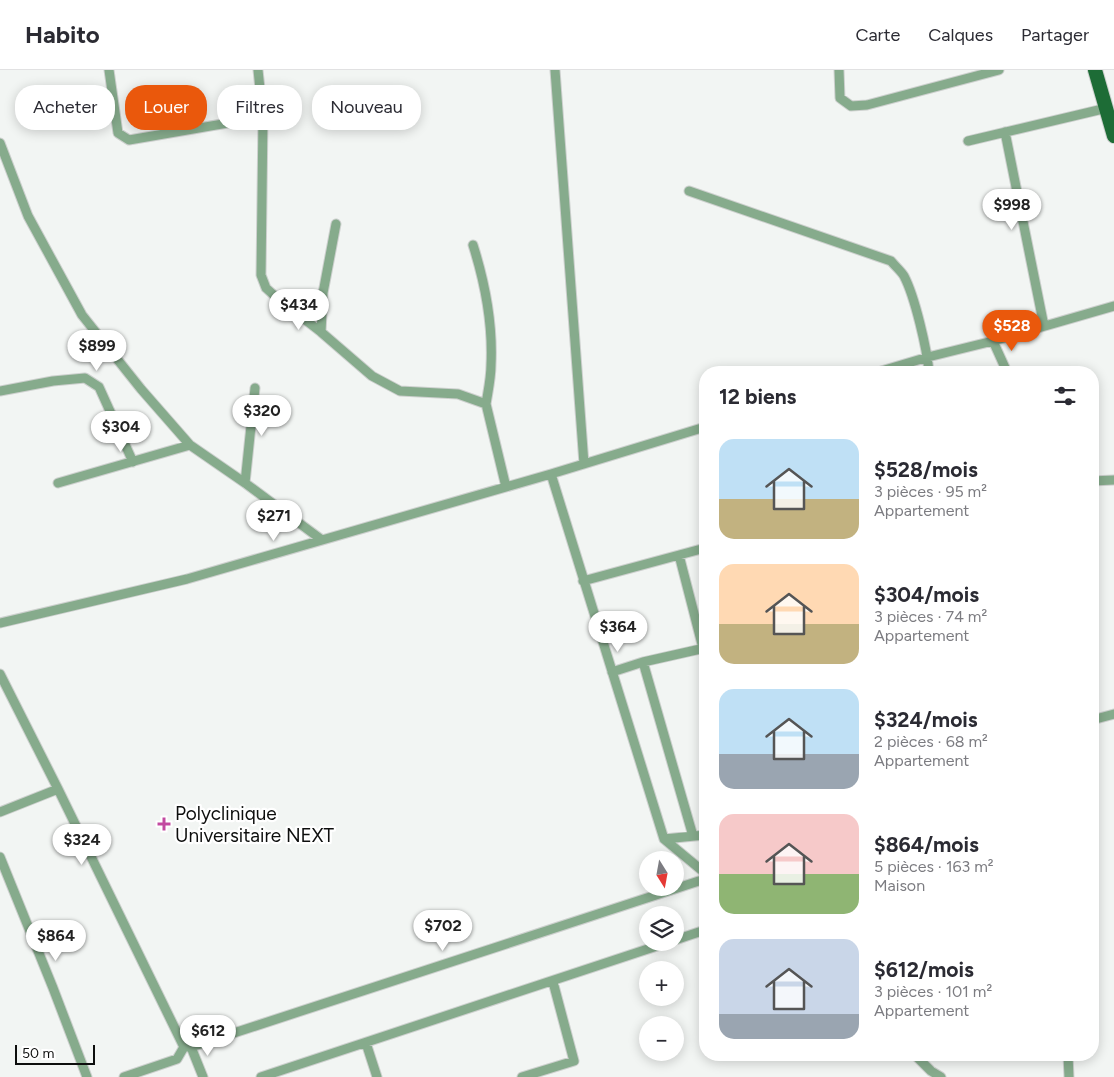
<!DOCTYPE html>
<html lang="fr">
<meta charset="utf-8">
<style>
:root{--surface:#fff;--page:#f7f7f7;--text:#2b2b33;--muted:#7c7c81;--line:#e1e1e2;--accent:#ea580c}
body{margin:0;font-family:Figtree,sans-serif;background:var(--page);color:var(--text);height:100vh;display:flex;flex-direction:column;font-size:19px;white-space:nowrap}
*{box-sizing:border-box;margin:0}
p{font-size:16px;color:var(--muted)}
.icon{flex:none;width:28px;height:28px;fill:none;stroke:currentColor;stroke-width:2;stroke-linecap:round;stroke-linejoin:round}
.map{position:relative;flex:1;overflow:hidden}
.side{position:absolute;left:699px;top:296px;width:400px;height:695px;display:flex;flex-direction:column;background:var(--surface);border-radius:20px;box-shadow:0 2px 12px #0003}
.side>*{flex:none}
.guide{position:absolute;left:15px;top:15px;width:475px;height:45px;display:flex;gap:10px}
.needle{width:32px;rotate:169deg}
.controls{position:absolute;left:639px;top:781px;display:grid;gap:10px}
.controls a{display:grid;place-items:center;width:45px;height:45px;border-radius:50%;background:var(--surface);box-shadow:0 2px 12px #0003;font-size:25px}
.scale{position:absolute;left:15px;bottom:12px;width:80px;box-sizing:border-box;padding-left:5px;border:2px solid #0d0e0d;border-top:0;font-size:14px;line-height:18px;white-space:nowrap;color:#0d0e0d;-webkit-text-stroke:4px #fff;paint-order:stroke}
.price{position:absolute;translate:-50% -42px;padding:0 11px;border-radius:18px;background:#fff;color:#222;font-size:16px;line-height:32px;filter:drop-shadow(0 1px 2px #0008)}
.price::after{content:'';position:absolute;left:50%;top:30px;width:15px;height:11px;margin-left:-8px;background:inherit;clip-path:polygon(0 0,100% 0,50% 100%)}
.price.selected{background:var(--accent);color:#fff}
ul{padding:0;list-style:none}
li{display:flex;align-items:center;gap:15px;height:125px;padding:0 20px}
li span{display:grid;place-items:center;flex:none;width:140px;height:100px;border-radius:15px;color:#555}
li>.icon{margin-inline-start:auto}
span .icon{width:60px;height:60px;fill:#fffc;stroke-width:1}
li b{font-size:21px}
h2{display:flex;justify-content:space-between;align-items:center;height:60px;padding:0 20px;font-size:21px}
.pill{padding:0 18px;border-radius:20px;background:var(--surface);box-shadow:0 2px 12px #0003;font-size:18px;line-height:45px}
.pill.selected{background:var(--accent);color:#fff}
header{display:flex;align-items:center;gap:30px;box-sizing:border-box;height:70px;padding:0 25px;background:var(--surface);border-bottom:1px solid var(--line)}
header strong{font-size:24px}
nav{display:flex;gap:28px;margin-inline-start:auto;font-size:18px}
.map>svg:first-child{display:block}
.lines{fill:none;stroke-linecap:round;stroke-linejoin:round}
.minor-casing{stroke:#cdd0ce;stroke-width:11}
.primary-casing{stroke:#cdd0ce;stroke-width:16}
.minor{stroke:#86ab8c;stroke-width:9}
.primary{stroke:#1d6c36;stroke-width:14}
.poi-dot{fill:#c24aa0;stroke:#fff;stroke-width:2}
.labels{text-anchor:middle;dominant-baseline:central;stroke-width:4.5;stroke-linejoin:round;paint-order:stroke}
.poi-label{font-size:19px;fill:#0d0e0d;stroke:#fff;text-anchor:start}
</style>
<header>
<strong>Habito</strong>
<nav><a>Carte</a><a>Calques</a><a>Partager</a></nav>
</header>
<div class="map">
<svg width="1114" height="1007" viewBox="0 0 1114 1007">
<rect width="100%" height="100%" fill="#f2f5f3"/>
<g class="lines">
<defs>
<path id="minor" d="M 109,0 L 118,63 L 129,70 L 263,47
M 258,0 L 263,47 L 261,205 L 266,218 L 277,228 L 321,262 L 372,306 L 400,321 L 458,324 L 486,334 L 506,417
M 555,0 L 584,394
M 839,0 L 840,28 L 851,36 L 867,35 L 999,0
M 1005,62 L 1044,256
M 968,71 L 1107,38
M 0,73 L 28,146 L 82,245 L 141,319 L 190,375 L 245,413 L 322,470
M 689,121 L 891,191 C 895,196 901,201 904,206 C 915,227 927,279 929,302
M 473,175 C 485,213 493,255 491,295 C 491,308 488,321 486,334
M 321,262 L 323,223 L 336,154
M 993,271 L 1007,302
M 878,302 L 928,287 L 993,271 L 1114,236
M 0,321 L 53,311 L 85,308 L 99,317 L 133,392
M 551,404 L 664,769 L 705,803
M 1092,411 L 1114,410
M 58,413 L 190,375
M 245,413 L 255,318
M 679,485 L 705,586
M 583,511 L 705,478
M 0,553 L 187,509 L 551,404 L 705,357
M 643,592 L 693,766
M 612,602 L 643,592 L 705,578
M 0,604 L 58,719 L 184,977
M 1092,650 L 1114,644
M 0,742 L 58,719
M 664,769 L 705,765
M 0,787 L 53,918 L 87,1007
M 675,870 L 705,860
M 366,973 L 377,1007
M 184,977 L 191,977 L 705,809
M 191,977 L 203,1007
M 915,985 L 931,1001 L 941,1007
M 1068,985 L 1069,1007
M 124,1007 L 177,989 L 184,977
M 261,1007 L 669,872
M 522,1007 L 574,991 L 553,912"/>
<path id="primary" d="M 1095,0 L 1114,66"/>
</defs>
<use href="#minor" class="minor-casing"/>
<use href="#primary" class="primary-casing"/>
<use href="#minor" class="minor"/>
<use href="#primary" class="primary"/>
</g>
<path class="poi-dot" d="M161.5 746.5h5v5h5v5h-5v5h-5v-5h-5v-5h5z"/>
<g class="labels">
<g class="poi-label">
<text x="175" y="743">Polyclinique<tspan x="175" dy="22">Universitaire NEXT</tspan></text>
</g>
</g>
</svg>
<div class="controls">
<a><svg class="needle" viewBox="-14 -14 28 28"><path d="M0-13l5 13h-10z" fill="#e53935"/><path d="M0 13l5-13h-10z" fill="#7c7c81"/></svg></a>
<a><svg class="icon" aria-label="layers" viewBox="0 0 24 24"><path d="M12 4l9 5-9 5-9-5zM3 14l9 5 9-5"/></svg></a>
<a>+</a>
<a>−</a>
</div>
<div class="scale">50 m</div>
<b class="price" style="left:1012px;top:161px">$998</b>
<b class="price" style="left:299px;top:261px">$434</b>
<b class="price selected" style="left:1012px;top:282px">$528</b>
<b class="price" style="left:97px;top:302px">$899</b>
<b class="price" style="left:262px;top:367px">$320</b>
<b class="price" style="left:121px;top:383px">$304</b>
<b class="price" style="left:274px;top:472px">$271</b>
<b class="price" style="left:618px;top:583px">$364</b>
<b class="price" style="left:82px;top:796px">$324</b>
<b class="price" style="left:443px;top:882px">$702</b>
<b class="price" style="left:56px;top:892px">$864</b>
<b class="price" style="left:208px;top:987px">$612</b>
<div class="guide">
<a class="pill">Acheter</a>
<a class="pill selected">Louer</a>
<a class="pill">Filtres</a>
<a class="pill">Nouveau</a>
</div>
<section class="side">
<h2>12 biens<svg class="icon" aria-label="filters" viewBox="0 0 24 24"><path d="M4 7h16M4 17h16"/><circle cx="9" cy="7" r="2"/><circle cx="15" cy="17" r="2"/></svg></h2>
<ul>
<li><span style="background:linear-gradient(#bfe0f5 60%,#c2b280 0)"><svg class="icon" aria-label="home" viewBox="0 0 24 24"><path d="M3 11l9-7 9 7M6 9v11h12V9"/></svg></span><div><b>$528/mois</b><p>3 pièces · 95 m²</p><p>Appartement</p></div></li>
<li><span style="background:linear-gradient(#ffd9b3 60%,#c2b280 0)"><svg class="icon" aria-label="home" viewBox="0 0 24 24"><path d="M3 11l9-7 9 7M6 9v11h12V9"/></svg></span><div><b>$304/mois</b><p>3 pièces · 74 m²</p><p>Appartement</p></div></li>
<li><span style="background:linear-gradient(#bfe0f5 65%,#9aa5b1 0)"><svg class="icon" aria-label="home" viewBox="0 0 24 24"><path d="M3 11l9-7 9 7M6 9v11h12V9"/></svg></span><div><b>$324/mois</b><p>2 pièces · 68 m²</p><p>Appartement</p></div></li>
<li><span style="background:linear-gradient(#f6c9c9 60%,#8fb573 0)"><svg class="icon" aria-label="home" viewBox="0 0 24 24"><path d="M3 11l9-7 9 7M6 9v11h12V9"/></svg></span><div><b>$864/mois</b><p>5 pièces · 163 m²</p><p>Maison</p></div></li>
<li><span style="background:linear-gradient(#c9d6e8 75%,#9aa5b1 0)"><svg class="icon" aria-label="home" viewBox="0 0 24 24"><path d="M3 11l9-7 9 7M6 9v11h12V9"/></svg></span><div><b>$612/mois</b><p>3 pièces · 101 m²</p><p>Appartement</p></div></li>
</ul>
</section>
</div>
